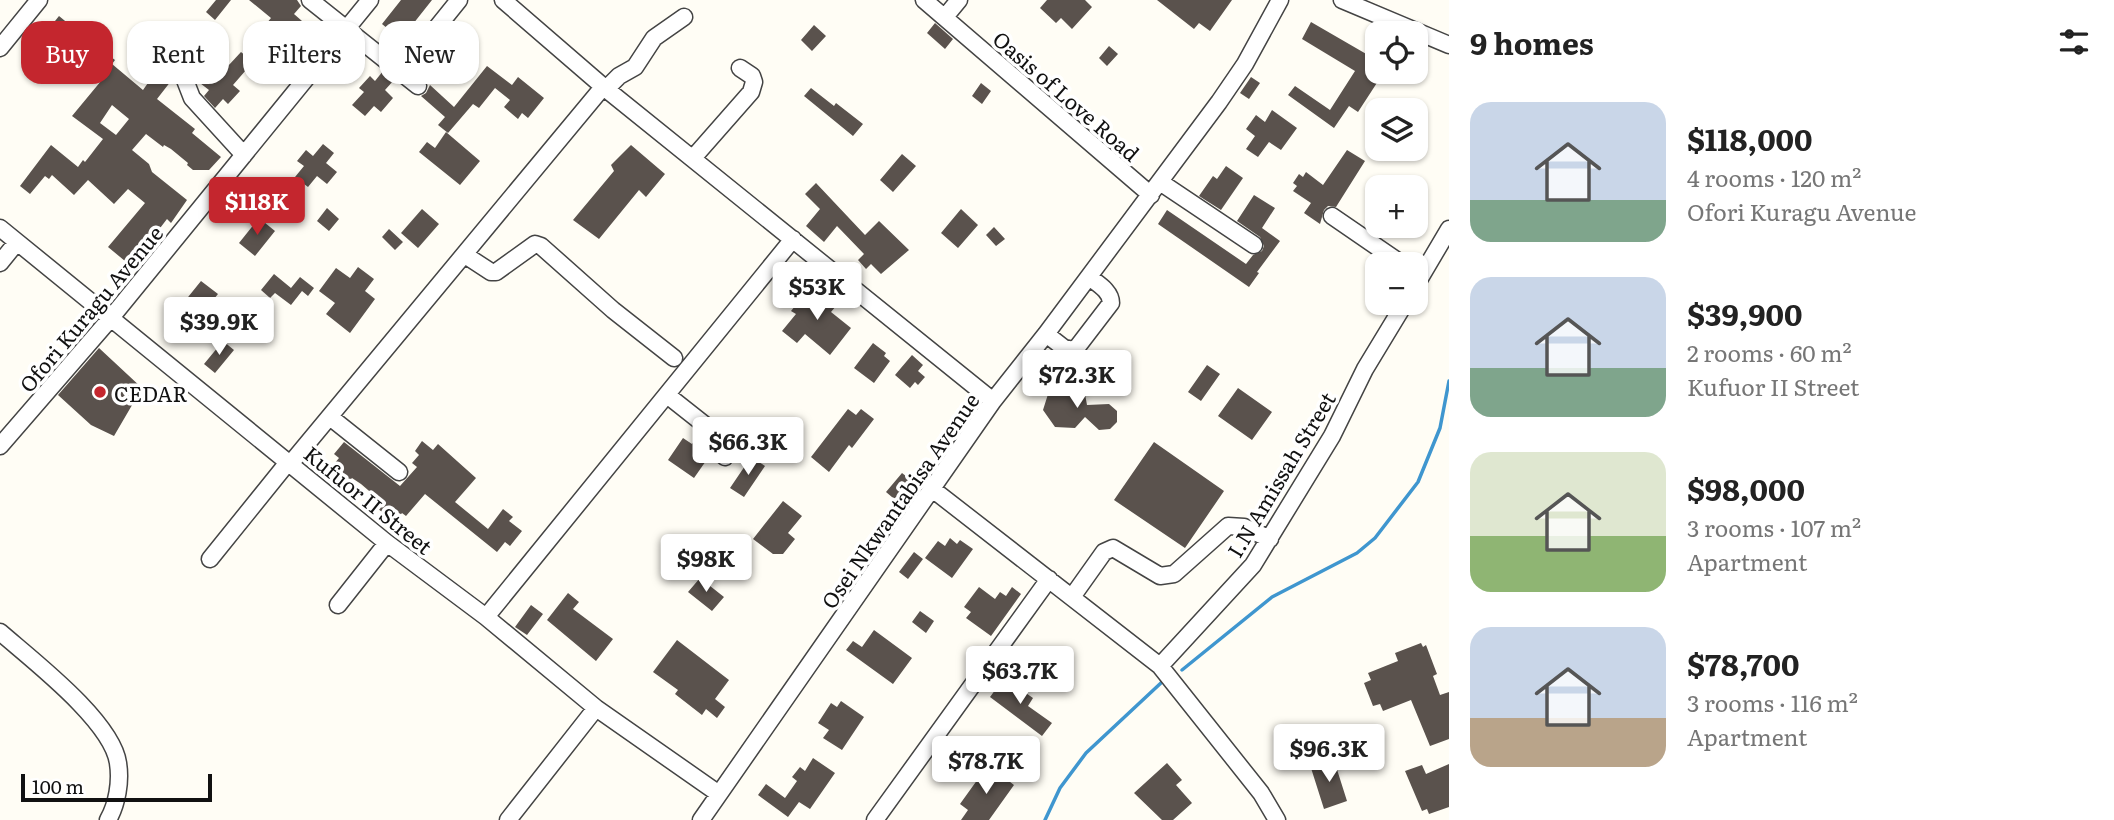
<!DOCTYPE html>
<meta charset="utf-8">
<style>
:root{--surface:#fff;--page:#f2f2f2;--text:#222;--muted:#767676;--accent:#c4262e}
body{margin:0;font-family:Literata,serif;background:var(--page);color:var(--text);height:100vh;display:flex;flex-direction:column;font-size:26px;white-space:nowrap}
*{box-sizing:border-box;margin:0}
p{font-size:23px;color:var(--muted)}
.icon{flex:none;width:38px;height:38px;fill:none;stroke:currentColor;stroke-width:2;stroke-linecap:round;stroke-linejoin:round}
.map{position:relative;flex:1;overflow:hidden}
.side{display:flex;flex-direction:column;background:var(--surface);width:665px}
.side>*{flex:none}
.top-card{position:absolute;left:21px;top:21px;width:665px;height:63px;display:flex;gap:14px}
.fabs{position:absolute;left:1365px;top:21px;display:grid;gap:14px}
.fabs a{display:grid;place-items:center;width:63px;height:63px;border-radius:14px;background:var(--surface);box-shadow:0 2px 5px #0004;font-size:35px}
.scale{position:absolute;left:21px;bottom:18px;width:191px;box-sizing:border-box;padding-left:7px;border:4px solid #111;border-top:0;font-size:19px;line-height:24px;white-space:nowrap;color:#111;-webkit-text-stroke:5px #fff;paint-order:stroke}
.price{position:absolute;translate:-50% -60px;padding:0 16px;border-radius:7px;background:#fff;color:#222;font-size:23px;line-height:46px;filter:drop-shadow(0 2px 4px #0008)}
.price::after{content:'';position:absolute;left:50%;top:42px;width:21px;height:16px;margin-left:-10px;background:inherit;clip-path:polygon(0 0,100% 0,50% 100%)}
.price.active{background:var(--accent);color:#fff}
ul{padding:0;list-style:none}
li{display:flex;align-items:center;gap:21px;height:175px;padding:0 21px}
li span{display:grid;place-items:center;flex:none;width:196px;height:140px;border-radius:21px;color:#555}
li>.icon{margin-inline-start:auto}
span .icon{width:84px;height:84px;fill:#fffc;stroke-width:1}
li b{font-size:30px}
h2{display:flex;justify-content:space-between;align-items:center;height:84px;padding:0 21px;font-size:30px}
.tag{padding:0 24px;border-radius:21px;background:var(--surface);box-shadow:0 2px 5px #0004;font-size:24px;line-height:63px}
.tag.active{background:var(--accent);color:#fff}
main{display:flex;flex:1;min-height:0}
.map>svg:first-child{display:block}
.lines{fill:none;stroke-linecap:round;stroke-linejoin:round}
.stream{stroke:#3f96cf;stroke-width:3.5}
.building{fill:#5a524d;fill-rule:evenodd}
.minor-casing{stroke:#444;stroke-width:19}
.minor{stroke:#fff;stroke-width:16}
.poi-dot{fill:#c4262e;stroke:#fff;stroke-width:2.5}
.labels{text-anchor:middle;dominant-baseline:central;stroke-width:7;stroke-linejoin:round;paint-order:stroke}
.street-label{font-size:21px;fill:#111;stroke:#fff}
.poi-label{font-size:21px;fill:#111;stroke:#fff;text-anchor:start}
</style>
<main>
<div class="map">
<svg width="1449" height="820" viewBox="0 0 1449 820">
<rect width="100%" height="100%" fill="#fffdf5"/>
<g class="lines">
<path class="stream" d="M 1182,670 L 1272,597 L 1357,553 L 1375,538 L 1418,482 L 1440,428 L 1449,381
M 1045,820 L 1060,788 L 1086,753 L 1162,682"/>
</g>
<path class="building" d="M 216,0 L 231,0 L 215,20 L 206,12 Z
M 249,0 L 297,0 L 301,6 L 294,14 L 302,21 L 290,35 L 282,28 L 267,45 L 256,36 L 271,18 Z
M 401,0 L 432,0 L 413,24 L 421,31 L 410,47 L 382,24 Z
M 1047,0 L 1085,0 L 1092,7 L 1072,29 L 1061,18 L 1056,23 L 1040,8 Z
M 1157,0 L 1232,0 L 1210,31 L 1199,23 L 1194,29 Z
M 59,16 L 70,25 L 63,35 L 51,26 Z
M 1311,22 L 1368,55 L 1371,51 L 1377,55 L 1377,72 L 1384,72 L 1358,112 L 1349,106 L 1334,128 L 1288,95 L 1295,86 L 1330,110 L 1355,71 L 1302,39 Z
M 935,23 L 953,39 L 945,49 L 927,33 Z
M 814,25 L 826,36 L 812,51 L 801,40 Z
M 1109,46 L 1118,54 L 1107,66 L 1099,58 Z
M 99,48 L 115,60 L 112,64 L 143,90 L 157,70 L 171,81 L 157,99 L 195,129 L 192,133 L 221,157 L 209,170 L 193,170 L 187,165 L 188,163 L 171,149 L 164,145 L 163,147 L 146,134 L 132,150 L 149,164 L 152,172 L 187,200 L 171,223 L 167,219 L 131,266 L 108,247 L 145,203 L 128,189 L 114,204 L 88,180 L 74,195 L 52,175 L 49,179 L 45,176 L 30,194 L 20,186 L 51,145 L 78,167 L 83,160 L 85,162 L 103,139 L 72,116 L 101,81 L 90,71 L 92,69 L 86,64 ZM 112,105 L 129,119 L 116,135 L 100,123 Z
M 241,52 L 253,62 L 233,85 L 240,91 L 228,104 L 223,99 L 215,108 L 204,96 L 209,90 L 196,80 L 192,72 L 182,68 L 190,58 L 203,68 L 205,66 L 213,73 L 223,62 L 228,66 Z
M 487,66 L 512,85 L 518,77 L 544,98 L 528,118 L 522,113 L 518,119 L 504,107 L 510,100 L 495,88 L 479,108 L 473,104 L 448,133 L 438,125 L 445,117 L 421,96 L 426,93 L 430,85 L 454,107 Z
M 383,71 L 394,80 L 385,90 L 393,98 L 381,112 L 374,106 L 365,116 L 352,105 L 364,92 L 359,88 L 370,76 L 375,81 Z
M 1251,77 L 1260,83 L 1249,99 L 1240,93 Z
M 981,83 L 991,91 L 982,104 L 972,96 Z
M 811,88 L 834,106 L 836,103 L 863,124 L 853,136 L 804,96 Z
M 1272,110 L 1297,128 L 1281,150 L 1269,142 L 1258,157 L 1246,149 L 1255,136 L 1246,129 L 1256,115 L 1265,122 Z
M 446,132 L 480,161 L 460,185 L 419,152 L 427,142 L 435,148 Z
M 323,144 L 334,153 L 326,163 L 337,172 L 327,184 L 317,176 L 308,187 L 295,177 L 304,166 L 297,161 L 306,150 L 313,156 Z
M 631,145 L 665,174 L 646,197 L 639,190 L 599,239 L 573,220 L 614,171 L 611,165 Z
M 1347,150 L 1365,161 L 1336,207 L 1328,206 L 1324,210 L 1320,224 L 1304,213 L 1311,203 L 1293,191 L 1297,186 L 1293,183 L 1299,174 L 1303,177 L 1306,172 L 1323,185 Z
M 902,154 L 916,166 L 893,192 L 880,180 Z
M 1226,166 L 1243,178 L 1221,210 L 1199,196 L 1213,176 L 1217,179 Z
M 816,183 L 865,235 L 879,221 L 909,250 L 881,274 L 871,264 L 866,269 L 858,260 L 864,254 L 837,226 L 824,242 L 806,226 L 820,209 L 805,194 Z
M 1254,195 L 1275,208 L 1262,228 L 1280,241 L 1257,272 L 1259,273 L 1249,287 L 1158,224 L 1167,210 L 1246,264 L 1253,255 L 1262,251 L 1264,246 L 1260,237 L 1237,221 Z
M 327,208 L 339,219 L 329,231 L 317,221 Z
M 422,209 L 439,224 L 418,248 L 401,233 Z
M 961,209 L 978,225 L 958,248 L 941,233 Z
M 259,218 L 275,231 L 255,256 L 239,243 Z
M 994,227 L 1005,239 L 996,246 L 986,235 Z
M 389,229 L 403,242 L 395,250 L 382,237 Z
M 358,267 L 374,279 L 365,291 L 375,299 L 350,333 L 326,314 L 335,303 L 319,291 L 336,268 L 350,278 Z
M 274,274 L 291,288 L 300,277 L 314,288 L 308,296 L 302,291 L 291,305 L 275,293 L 270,298 L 261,290 Z
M 201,281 L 218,294 L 193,325 L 176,312 Z
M 811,286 L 836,306 L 831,312 L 851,328 L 830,355 L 805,334 L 797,343 L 782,331 L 796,314 L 791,311 Z
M 255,302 L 267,312 L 250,332 L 238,322 Z
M 223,341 L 234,350 L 215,373 L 204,364 Z
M 873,343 L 886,353 L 884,356 L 890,361 L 874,383 L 854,368 Z
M 99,348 L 142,388 L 114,436 L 91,425 L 58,395 Z
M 912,355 L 923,365 L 918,371 L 925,377 L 918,385 L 915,382 L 910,388 L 895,375 Z
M 1207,365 L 1220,374 L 1201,401 L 1188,392 Z
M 1068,384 L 1085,394 L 1087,405 L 1109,404 L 1117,411 L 1117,422 L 1110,429 L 1099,430 L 1085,417 L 1075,428 L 1055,427 L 1043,410 L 1049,391 Z
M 1238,388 L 1272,412 L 1252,440 L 1218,416 Z
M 848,409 L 856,415 L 861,409 L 874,419 L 852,448 L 849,445 L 829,472 L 811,457 Z
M 699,434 L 714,445 L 706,456 L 708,458 L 694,478 L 668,460 L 683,438 L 692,444 Z
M 422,441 L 433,450 L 438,444 L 476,478 L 455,502 L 488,529 L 503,509 L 513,517 L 509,521 L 522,531 L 510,546 L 505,542 L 497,552 L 425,494 L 406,516 L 402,513 L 398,518 L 391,512 L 387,516 L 377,508 L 382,502 L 361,484 L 352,478 L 347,483 L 337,474 L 340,470 L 334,464 L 339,458 L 334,454 L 344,442 L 400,486 L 417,467 L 412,463 L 419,455 L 415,451 Z
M 1154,442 L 1224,491 L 1185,548 L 1114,500 Z
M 751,457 L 765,466 L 744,497 L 730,488 Z
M 902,473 L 916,484 L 899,503 L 886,492 Z
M 783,501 L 802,516 L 788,533 L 795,539 L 783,554 L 773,554 L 753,539 Z
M 950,538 L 957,544 L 960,540 L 973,549 L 952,578 L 925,558 L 938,541 L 945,546 Z
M 914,552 L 923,559 L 908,579 L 899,572 Z
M 700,578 L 724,597 L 712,611 L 688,592 Z
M 979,587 L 995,599 L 1000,592 L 1006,596 L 1012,587 L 1021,594 L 991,636 L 966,618 L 971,612 L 964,607 Z
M 568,593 L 579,602 L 573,609 L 613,639 L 596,661 L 547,620 Z
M 531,605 L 543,614 L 527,635 L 515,627 Z
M 920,611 L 934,621 L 926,633 L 912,622 Z
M 874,630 L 912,658 L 893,684 L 846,650 L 853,641 L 862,647 Z
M 677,640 L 729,680 L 715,699 L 725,707 L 717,718 L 706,709 L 702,715 L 675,694 L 678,690 L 653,672 Z
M 1421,643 L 1423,647 L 1426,645 L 1437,674 L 1433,676 L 1440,695 L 1449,692 L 1449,739 L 1430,746 L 1411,700 L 1383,711 L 1380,704 L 1373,706 L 1364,683 L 1371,680 L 1368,673 L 1398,661 L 1395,653 Z
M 1004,678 L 1033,698 L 1028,706 L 1052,723 L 1042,736 L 990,697 Z
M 841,701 L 864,717 L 842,750 L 823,738 L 829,730 L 818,723 L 831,703 L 837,707 Z
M 813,758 L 835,773 L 810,809 L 799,802 L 788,817 L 758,795 L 766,784 L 785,798 L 797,781 L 792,777 L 800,767 L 805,771 Z
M 1334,760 L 1347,801 L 1324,809 L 1311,768 Z
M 1167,763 L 1182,780 L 1176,785 L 1192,803 L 1173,820 L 1162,820 L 1134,793 Z
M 1449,764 L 1449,807 L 1429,814 L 1427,809 L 1422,811 L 1405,771 L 1422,765 L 1426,774 Z
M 988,765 L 1014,785 L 989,820 L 961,820 L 968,810 L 960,804 Z"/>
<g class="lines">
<defs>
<path id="minor" d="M 310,0 L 418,86
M 503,0 L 606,89 L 993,401
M 924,0 L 1151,195
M 1342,0 L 1449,45
M 945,17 L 959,0
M 430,36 L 459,0
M 0,48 L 39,0
M 185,80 L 192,98 L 244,155
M 606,89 L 619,76 L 635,67 L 654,38 L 684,17
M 693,158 L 751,92 L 754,82 L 752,76 L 740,68
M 1160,182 L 1254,245
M 1332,216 L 1402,264
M 0,228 L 387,543 L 486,617 L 596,708 L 719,794
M 465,255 L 491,272 L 496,272 L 535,244 L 541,246 L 613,310 L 674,358
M 0,263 L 17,242
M 1416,285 L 1449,229
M 1046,334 L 1064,348 L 1075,350 L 1111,303 C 1111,291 1098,284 1089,277
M 667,395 L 729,444 L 730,449 L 725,457
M 330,417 L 399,472
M 0,446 L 110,319 L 370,0
M 291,463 L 603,87
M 931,488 L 1160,666
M 210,559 L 289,461
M 1072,597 L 1104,552 L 1113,548 L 1160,576 L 1174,574 L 1228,526 L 1244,527 L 1270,539
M 338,605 L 387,543
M 486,617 L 793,239
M 0,632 C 32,660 112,721 118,763 C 121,782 117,804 108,820
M 508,820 L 596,708
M 701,820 L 993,401 L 1046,334 L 1219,102 L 1245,64 L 1280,0
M 875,820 L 1049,579
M 1277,820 L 1261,793 L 1160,666 L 1253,565 L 1332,436 L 1365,369 L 1405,303"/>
</defs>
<use href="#minor" class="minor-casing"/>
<use href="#minor" class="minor"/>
</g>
<circle class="poi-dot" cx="100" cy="392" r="7"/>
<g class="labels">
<g class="street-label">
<text transform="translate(1067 95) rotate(41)">Oasis of Love Road</text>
<text transform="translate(90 308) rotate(-50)">Ofori Kuragu Avenue</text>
<text transform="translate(1280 474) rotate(-59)">I.N Amissah Street</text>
<text transform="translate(369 499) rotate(39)">Kufuor II Street</text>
<text transform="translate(899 500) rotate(-55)">Osei Nkwantabisa Avenue</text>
</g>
<g class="poi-label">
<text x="114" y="392">CEDAR</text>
</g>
</g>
</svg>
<div class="fabs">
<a><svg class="icon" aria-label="locate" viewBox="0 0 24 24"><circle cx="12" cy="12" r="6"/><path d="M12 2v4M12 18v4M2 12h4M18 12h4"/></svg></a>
<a><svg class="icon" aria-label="layers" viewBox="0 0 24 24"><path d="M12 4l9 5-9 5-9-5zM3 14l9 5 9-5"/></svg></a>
<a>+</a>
<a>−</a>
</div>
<div class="scale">100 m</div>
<b class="price active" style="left:257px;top:237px">$118K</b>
<b class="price" style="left:817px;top:322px">$53K</b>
<b class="price" style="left:219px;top:357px">$39.9K</b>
<b class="price" style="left:1077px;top:410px">$72.3K</b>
<b class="price" style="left:748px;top:477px">$66.3K</b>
<b class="price" style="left:706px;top:594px">$98K</b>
<b class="price" style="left:1020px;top:706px">$63.7K</b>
<b class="price" style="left:1329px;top:784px">$96.3K</b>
<b class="price" style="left:986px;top:796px">$78.7K</b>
<div class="top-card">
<a class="tag active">Buy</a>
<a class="tag">Rent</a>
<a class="tag">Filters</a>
<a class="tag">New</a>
</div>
</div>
<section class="side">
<h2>9 homes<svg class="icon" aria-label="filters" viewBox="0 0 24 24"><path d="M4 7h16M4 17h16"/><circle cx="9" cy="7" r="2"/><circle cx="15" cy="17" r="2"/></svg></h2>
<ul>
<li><span style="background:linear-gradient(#c9d6e8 70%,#7fa58c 0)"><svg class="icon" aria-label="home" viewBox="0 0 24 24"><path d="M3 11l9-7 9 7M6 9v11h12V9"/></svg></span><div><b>$118,000</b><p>4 rooms · 120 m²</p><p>Ofori Kuragu Avenue</p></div></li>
<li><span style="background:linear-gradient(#c9d6e8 65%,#7fa58c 0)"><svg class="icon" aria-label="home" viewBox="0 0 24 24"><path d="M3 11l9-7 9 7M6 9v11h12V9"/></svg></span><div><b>$39,900</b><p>2 rooms · 60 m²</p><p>Kufuor II Street</p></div></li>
<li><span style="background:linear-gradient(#dfe7d0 60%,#8fb573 0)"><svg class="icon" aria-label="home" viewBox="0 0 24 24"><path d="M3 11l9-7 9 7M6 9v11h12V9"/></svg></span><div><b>$98,000</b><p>3 rooms · 107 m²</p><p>Apartment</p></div></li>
<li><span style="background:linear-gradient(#c9d6e8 65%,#b9a48a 0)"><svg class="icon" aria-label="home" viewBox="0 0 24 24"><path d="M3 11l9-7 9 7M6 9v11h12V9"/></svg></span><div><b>$78,700</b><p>3 rooms · 116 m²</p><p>Apartment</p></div></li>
</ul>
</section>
</main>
